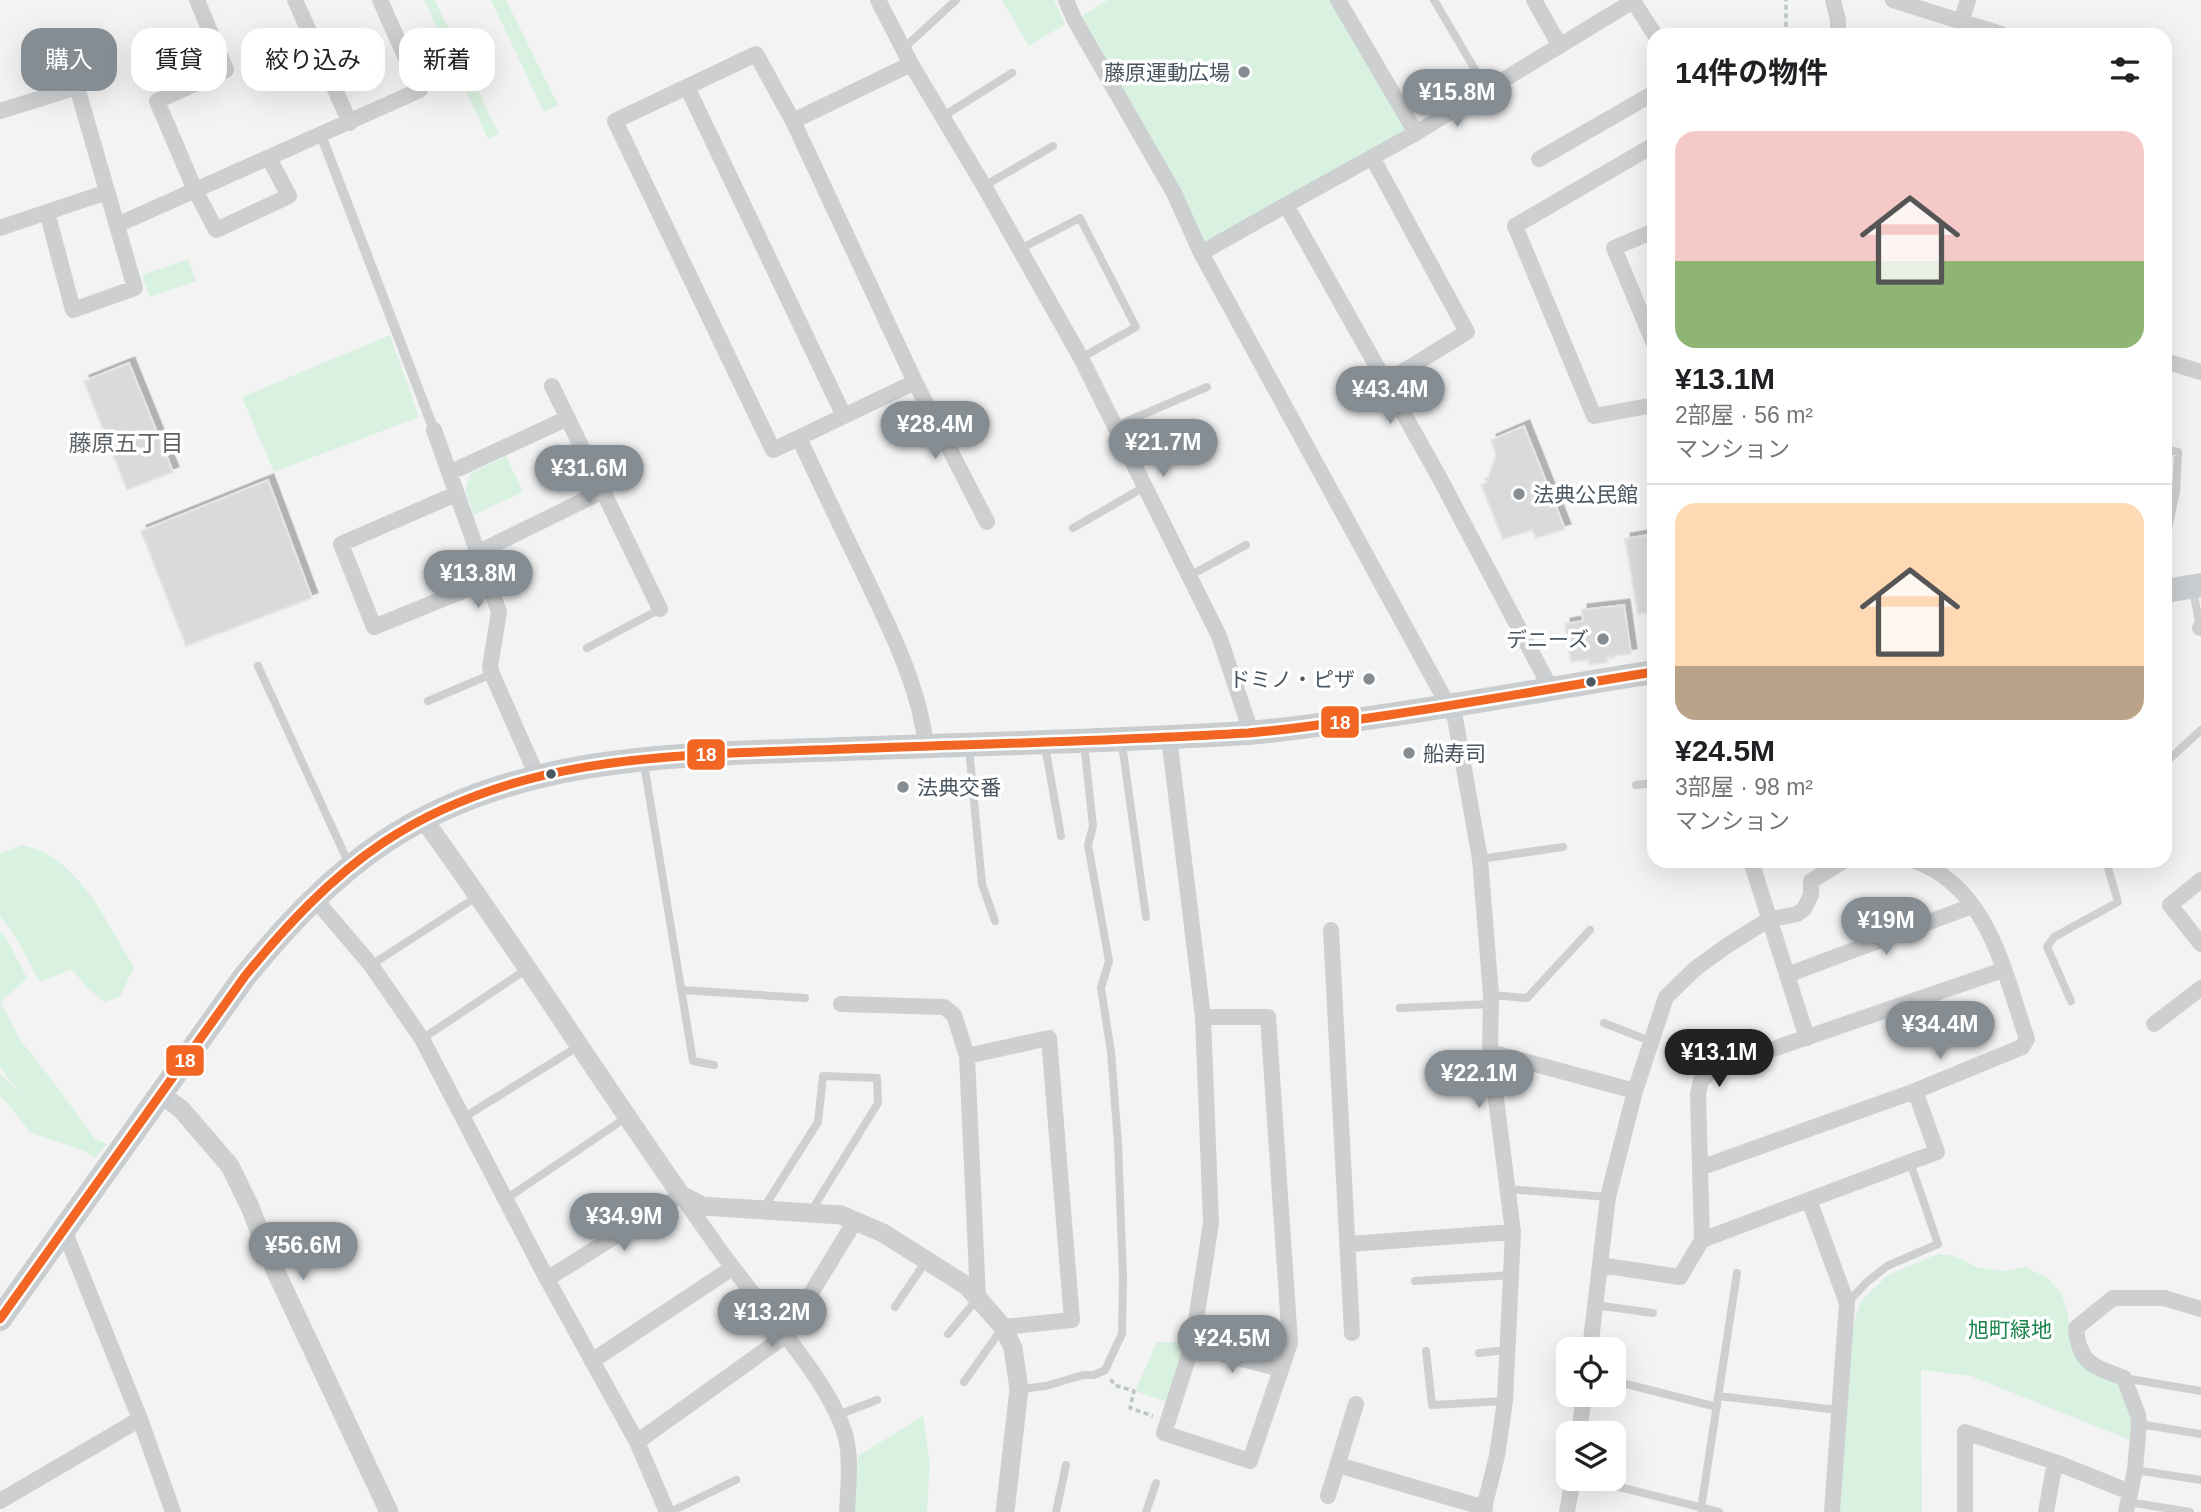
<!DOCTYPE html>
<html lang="ja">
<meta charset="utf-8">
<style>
:root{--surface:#fff;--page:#f6f6f6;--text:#202124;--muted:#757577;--line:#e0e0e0;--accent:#858d93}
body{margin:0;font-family:Helvetica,"Noto Sans JP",sans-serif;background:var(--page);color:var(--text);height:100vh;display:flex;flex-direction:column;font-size:26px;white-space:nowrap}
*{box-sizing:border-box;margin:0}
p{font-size:23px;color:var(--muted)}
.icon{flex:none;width:38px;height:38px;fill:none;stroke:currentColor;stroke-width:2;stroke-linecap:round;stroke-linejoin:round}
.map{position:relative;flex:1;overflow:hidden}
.details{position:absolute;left:1647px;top:28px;width:525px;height:840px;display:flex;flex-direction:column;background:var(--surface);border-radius:21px;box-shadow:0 7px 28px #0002}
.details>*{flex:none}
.top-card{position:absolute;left:21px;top:28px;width:665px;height:63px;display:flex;gap:14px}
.tools{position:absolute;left:1556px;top:1337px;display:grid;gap:14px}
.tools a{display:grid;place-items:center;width:70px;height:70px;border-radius:14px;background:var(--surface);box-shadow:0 7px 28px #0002;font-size:35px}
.price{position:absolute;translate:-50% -60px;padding:0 16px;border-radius:24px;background:var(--accent);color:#fff;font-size:23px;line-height:46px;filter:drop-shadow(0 2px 4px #0008)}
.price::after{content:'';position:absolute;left:50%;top:42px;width:21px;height:16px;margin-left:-10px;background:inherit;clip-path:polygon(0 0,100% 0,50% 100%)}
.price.active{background:#222;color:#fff}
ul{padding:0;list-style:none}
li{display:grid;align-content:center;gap:14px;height:371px;padding:0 28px}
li+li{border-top:2px solid var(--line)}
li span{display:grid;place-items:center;height:217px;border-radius:21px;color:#555}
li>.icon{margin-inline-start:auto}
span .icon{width:126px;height:126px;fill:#fffc;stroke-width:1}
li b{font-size:30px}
h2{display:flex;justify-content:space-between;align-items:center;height:84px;padding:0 28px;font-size:30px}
.chip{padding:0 24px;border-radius:21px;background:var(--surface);box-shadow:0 7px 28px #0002;font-size:24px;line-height:63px}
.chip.active{background:var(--accent);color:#fff}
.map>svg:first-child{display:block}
.green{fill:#d9f1e1}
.building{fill:#d9dadb;stroke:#e4e5e6;stroke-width:2;filter:url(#shadow)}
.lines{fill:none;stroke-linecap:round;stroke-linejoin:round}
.path{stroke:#bbc7c3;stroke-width:3.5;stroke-dasharray:5 3.5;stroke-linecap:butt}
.service{stroke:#cdcfd1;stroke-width:8}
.pedestrian{stroke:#cdcfd1;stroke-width:10}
.minor{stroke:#cdcfd1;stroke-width:16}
.tertiary{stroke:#cdcfd1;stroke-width:19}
.primary{stroke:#c9cdd0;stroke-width:24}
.bus-1-casing{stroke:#fff;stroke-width:14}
.bus-1{stroke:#f26522;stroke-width:9}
.poi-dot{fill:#858d93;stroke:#fff;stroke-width:2.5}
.bus-dot{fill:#4a5660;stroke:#fff;stroke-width:2.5}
.labels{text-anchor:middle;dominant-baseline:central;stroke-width:7;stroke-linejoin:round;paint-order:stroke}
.poi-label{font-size:21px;fill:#4a5660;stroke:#fff;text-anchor:end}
.park-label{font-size:21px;fill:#19834b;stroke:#fff}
.neighbourhood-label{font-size:23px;fill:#5e6367;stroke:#fff}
.line-badge{stroke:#fff;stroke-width:2.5}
.badge-label{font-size:19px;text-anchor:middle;font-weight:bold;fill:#fff}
</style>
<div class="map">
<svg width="2201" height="1512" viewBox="0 0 2201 1512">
<defs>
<filter id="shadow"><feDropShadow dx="5.5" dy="-5.5" stdDeviation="0" flood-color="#0004"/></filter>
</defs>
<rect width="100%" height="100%" fill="#f3f3f3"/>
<path class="green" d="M 424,0 L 435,0 L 499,134 L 488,139 Z
M 491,0 L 506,0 L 558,105 L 544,112 Z
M 1002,0 L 1054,0 L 1065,24 L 1029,46 Z
M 1108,0 L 1331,0 L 1408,129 L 1205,243 L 1182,193 L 1082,16 Z
M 188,259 L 196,281 L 150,297 L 142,275 Z
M 390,335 L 419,417 L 274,472 L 242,397 Z
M 506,456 L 523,492 L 474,515 L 465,489 L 471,473 Z
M 22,845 C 79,856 106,922 134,967 L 120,997 L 105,1002 L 86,987 L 72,969 L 40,982 L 12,931 L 0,916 L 0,854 Z
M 0,931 L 5,936 L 27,978 L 1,1002 L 21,1041 L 58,1088 L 95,1139 L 107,1144 L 95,1158 L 80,1149 L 31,1133 L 2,1097 L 0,1098 L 0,1074 L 19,1092 L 0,1067 Z
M 1938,1254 L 1954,1256 L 1979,1268 L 2005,1271 L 2025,1267 L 2048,1278 L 2062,1295 L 2068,1315 L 2071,1338 L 2117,1379 L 2132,1415 L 2130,1440 L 1971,1376 L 1921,1370 L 1922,1512 L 1840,1512 L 1852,1328 L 1861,1301 L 1888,1275 Z
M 1157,1342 L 1189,1342 L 1168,1402 L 1135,1391 Z
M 923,1416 L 930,1463 L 927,1512 L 854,1512 L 858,1456 Z"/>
<path class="building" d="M 129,363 L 173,472 L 127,490 L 84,381 Z
M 1524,426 L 1565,529 L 1536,538 L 1532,530 L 1503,539 L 1481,485 L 1487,482 L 1496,454 L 1491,440 Z
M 268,480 L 312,598 L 186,646 L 141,531 Z
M 1654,534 L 1654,612 L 1638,614 L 1625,539 Z
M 1624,605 L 1631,654 L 1607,657 L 1608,662 L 1589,665 L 1589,660 L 1571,662 L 1565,624 L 1583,621 L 1582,610 Z"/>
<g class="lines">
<path class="path" d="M 1784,35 L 1786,27 L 1786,0
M 1111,1379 L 1114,1385 L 1134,1391 L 1130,1408 L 1153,1416"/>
<path class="service" d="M 1434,0 L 1487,90
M 903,49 L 956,0
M 942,117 L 1012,73
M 984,186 L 1053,146
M 1020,249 L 1080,218 L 1136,327 L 1081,358
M 1116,426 L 1207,387
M 2165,449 L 2178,452 L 2176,492 L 2165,542
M 1073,528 L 1146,486
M 1191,575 L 1246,545
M 2193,589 L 2200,628
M 587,648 L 660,609
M 258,666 L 349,864
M 428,701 L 492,674
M 1122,744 L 1146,917
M 1045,746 L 1061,836
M 969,749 L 982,884 L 995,921
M 2165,763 L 2201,730
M 644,764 L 693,1061 L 714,1065
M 1636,785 L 1654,783
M 1480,859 L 1563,847
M 371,965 L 478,896
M 681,990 L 805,998
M 1491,995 L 1527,998 L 1590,930
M 2071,1001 L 2047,947 L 2054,937 L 2118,902 L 2106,861
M 1400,1008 L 1491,1004
M 1604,1023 L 1650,1041
M 422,1039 L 527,969
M 463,1118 L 579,1046
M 1507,1189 L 1608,1197
M 506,1199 L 627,1117
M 763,1209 L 818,1122 L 823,1076 L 877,1078 L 878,1103 L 810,1213
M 1415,1281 L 1512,1275
M 1847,1303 L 1867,1282 L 1887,1266 L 1938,1244 L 1910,1162
M 1595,1305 L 1653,1313
M 895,1307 L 926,1261
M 948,1334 L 978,1298
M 1426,1351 L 1432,1405 L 1505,1401
M 1479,1353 L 1507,1350
M 2124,1378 L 2201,1391
M 1614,1381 L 1717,1407
M 964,1382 L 1003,1327
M 1019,1389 L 1046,1386 L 1083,1375 L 1094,1375 L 1105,1370 L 1122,1334 L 1123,1278 L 1118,1143 L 1111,1052 L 1101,988 L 1109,961 L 1088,845 L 1093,826 L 1084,743
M 1718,1396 L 1838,1410
M 838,1415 L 877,1400
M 2139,1424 L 2201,1434
M 2135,1470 L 2201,1480
M 1587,1479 L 1719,1512
M 2128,1502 L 2190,1512
M 1701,1509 L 1737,1273
M 670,1512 L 736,1480
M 1056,1512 L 1066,1465
M 1146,1512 L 1156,1483"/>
<path class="pedestrian" d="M 321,135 L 434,430"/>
<path class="minor" d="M 197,0 L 226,70 L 157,101 L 195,190 L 216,230 L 289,196 L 269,158
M 295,0 L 350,123
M 878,0 L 911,64 L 984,186 L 1081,358 L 1219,636 L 1251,732
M 1066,0 L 1074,19 L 1174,193 L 1201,253 L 1455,718 L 1480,859 L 1491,995 L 1490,1052 L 1513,1232 L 1505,1401 L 1497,1456 L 1483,1512
M 1338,0 L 1416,133 L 1635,0
M 1534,0 L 1560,46
M 1833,0 L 1838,20 L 1838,35
M 1893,0 L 2001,34
M 1633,1 L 1655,35
M 1961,22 L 1968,0
M 687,87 L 844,416
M 0,111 L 77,87 L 135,288 L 73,310 L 47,212
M 793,121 L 915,382 L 773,450 L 615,121 L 756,54 L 793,121 L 911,64
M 1654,145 L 1515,226 L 1594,416 L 1654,405
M 1372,157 L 1467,332 L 1386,382
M 1539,159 L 1654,93
M 1286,205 L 1416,133
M 117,225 L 420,90 L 380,0
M 0,228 L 107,192
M 1654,231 L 1614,248 L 1654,344
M 1201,253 L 1286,205 L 1438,475 L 1551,689
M 2165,361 L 2201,372
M 915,382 L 987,522
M 552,386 L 660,609
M 434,430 L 499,612 L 490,667 L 492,674 L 537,776
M 799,438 C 820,483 842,529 864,574 C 890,629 919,685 926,746
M 449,473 L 568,418
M 456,494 L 341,544 L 374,627 L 487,581
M 477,553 L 603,491
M 2200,628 L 2201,628
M 1169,737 L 1203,1017 L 1211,1223 L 1192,1346 L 1164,1433 L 1250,1461 L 1290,1343 L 1268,1017 L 1203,1017
M 1751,861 L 1807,1038
M 2201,880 L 2170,905 L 2201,944
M 314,898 L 371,965 L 422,1039 L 547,1279 L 637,1442 L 667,1512
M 1331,930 L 1352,1333
M 1787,975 L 1972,906
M 841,1004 L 944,1007 L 954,1015 L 967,1056
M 2154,1024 L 2201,988
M 1490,1052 L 1635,1091
M 1700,1168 L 1915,1091 L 2022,1047 L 2027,1039 C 2005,975 1988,885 1914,861
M 1809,1200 L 1847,1303 L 1832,1512
M 64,1230 L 140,1419 L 173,1512
M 1702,1240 L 1937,1152 L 1915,1091
M 1349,1244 L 1513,1232
M 1600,1265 L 1680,1277 L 1702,1240 L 1698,1093 L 1701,1081 L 1712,1070 L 2003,970
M 547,1279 L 681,1195 C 699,1220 715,1245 734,1269 C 766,1313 838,1391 847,1443 C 851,1465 848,1489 847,1512
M 978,1298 L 967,1056 L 1049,1038 L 1072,1320 L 1003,1327
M 1192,1346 L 1281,1369
M 1590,1349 L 1608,1197 L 1635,1091 L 1666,997 L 1696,968 L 1728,945 L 1768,920 L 1797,914 L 1804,909 L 1811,895 L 1811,881 L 1844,861
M 592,1361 L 732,1268
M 1579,1433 L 1584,1395
M 637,1442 L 785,1336 L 855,1221
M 2055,1462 L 2130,1492
M 1338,1465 L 1485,1508
M 1328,1496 L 1356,1404
M 0,1501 L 140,1419
M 1567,1512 L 1573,1479
M 1965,1512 L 1965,1432 L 2055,1462 L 2046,1512
M 2126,1512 L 2135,1470 L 2139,1424 L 2138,1415 L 2124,1378 C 2093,1366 2079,1364 2076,1328 L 2113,1298 L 2164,1298 L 2201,1309"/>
<path class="tertiary" d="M 424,820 C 513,942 594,1071 681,1195 L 702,1206 L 841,1215 L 883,1233 L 967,1286 L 1003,1327 L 1013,1348 L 1019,1389 L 1005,1512
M 161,1095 L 181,1109 L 230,1166 L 250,1207 L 275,1270 L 389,1512"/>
<path class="primary" d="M 2165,591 L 2201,585
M 0,1319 L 245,976 C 286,926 330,878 384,842 C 521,751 688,755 846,749 C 980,744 1114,741 1248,733 C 1295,729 1342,722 1389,715 C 1477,702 1565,686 1654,672"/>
<defs>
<path id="bus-1" d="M 0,1319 L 245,976 C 286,926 330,878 384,842 C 521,751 688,755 846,749 C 980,744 1114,741 1248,733 C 1295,729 1342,722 1389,715 C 1477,702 1565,686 1654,672"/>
</defs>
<use href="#bus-1" class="bus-1-casing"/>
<use href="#bus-1" class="bus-1"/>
</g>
<g class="poi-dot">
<circle cx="1244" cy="72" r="7"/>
<circle cx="1519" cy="494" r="7"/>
<circle cx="1603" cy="639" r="7"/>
<circle cx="1369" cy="679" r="7"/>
<circle cx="1409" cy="753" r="7"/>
<circle cx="903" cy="787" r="7"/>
</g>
<g class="bus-dot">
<circle cx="1591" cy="682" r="6"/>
<circle cx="551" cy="774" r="6"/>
</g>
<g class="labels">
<g class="poi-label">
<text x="1230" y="72">藤原運動広場</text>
<text x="1533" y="494" text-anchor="start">法典公民館</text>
<text x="1589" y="639">デニーズ</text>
<text x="1355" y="679">ドミノ・ピザ</text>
<text x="1423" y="753" text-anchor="start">船寿司</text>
<text x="917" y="787" text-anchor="start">法典交番</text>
</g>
<g class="park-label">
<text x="2010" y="1329">旭町緑地</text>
</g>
<g class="neighbourhood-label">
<text x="126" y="443">藤原五丁目</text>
</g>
</g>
<g class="line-badge">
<rect x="1320" y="705" width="40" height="34" rx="7" fill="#f26522"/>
<rect x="686" y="738" width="40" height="33" rx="7" fill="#f26522"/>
<rect x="165" y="1044" width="40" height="33" rx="7" fill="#f26522"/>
</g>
<g class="badge-label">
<text x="1340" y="729">18</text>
<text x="706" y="761">18</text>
<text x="185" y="1067">18</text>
</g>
</svg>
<div class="tools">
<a><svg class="icon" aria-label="locate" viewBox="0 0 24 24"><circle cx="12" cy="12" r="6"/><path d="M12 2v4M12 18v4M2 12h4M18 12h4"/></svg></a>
<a><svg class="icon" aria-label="layers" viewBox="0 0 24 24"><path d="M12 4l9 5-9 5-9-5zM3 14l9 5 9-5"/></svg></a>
</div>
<b class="price" style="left:1457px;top:129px">¥15.8M</b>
<b class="price" style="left:1390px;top:426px">¥43.4M</b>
<b class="price" style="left:935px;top:461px">¥28.4M</b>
<b class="price" style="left:1163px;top:479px">¥21.7M</b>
<b class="price" style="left:589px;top:505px">¥31.6M</b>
<b class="price" style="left:478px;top:610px">¥13.8M</b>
<b class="price" style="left:1886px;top:957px">¥19M</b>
<b class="price" style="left:1940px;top:1061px">¥34.4M</b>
<b class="price active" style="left:1719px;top:1089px">¥13.1M</b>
<b class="price" style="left:1479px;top:1110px">¥22.1M</b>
<b class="price" style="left:624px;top:1253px">¥34.9M</b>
<b class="price" style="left:303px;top:1282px">¥56.6M</b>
<b class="price" style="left:772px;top:1349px">¥13.2M</b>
<b class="price" style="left:1232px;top:1375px">¥24.5M</b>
<div class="top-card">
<a class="chip active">購入</a>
<a class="chip">賃貸</a>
<a class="chip">絞り込み</a>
<a class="chip">新着</a>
</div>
<section class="details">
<h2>14件の物件<svg class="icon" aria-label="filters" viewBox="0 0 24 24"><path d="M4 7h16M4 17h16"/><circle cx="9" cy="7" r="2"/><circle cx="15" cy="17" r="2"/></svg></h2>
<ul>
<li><span style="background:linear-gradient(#f6c9c9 60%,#8fb573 0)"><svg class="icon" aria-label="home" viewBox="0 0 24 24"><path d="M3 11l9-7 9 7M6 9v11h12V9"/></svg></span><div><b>¥13.1M</b><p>2部屋 · 56 m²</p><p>マンション</p></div></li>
<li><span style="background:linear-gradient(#ffd9b3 75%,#b9a48a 0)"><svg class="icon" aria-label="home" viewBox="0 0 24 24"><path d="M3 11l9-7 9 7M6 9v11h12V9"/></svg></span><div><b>¥24.5M</b><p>3部屋 · 98 m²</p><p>マンション</p></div></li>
</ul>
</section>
</div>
